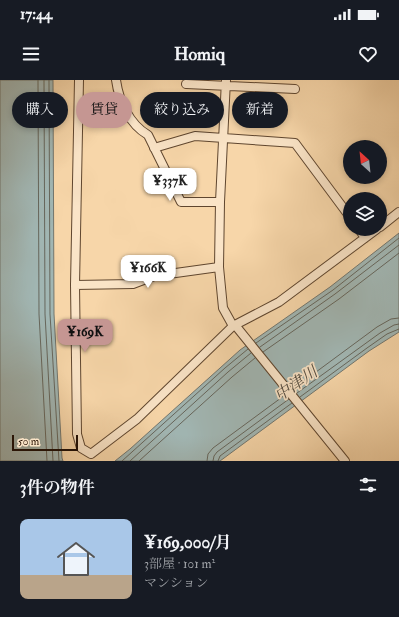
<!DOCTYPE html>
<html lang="ja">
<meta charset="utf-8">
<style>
:root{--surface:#171b24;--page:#242831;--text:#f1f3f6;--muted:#9ea1a6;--accent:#c59692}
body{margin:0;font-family:"IM FELL Double Pica","Noto Serif JP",serif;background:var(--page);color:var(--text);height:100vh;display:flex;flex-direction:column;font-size:15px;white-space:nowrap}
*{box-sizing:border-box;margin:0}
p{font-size:13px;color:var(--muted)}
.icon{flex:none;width:22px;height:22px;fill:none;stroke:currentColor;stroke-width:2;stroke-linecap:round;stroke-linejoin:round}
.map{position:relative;height:381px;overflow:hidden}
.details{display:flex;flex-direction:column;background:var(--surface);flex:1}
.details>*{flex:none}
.top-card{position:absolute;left:12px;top:12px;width:375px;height:36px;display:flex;gap:8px}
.needle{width:26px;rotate:333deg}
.buttons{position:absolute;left:343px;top:60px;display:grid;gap:8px}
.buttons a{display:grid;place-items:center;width:44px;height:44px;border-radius:50%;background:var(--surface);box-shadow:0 2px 6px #0003;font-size:20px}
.scale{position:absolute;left:12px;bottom:10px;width:66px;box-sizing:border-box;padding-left:4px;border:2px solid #2c1606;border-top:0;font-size:11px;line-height:14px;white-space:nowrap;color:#2c1606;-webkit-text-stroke:3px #fae4c7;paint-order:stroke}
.price{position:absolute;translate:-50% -34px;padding:0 9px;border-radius:8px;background:#fff;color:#222;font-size:13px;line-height:26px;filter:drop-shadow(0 1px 2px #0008)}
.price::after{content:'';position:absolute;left:50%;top:24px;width:12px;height:9px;margin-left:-6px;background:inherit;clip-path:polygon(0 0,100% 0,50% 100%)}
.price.active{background:var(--accent);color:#111}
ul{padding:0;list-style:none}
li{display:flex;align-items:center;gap:12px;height:100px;padding:0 20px}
li span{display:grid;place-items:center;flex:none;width:112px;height:80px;border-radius:8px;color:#555}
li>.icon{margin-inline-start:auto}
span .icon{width:48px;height:48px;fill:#fffc;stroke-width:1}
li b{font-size:17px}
h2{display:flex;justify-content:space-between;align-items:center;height:48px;padding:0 20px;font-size:17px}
.chip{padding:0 14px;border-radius:18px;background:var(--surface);box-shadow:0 2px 6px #0003;font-size:14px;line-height:36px}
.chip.active{background:var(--accent);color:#111}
.status{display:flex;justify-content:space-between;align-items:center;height:28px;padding:0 20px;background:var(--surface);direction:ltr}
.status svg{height:11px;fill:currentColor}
header{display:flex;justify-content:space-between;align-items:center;height:52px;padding:0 20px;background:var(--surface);font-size:18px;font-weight:800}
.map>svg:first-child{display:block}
.water{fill:#a1b6b3;stroke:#72766e}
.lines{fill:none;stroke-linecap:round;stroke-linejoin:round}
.shore{stroke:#66665c;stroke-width:1}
.street-casing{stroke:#5f462f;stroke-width:10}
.street{stroke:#fae4c7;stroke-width:8}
.labels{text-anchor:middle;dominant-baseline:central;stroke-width:3.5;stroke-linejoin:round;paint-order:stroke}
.water-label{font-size:16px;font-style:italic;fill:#554e43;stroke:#fae4c7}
</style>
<div class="status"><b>17:44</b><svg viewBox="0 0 49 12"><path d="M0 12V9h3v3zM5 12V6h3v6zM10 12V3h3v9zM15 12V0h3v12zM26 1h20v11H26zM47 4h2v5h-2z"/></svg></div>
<header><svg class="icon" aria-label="menu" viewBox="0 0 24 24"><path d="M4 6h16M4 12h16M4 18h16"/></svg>Homiq<svg class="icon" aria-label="heart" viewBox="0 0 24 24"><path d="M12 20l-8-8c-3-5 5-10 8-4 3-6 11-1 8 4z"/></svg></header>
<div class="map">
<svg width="399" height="381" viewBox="0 0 399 381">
<rect width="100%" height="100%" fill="#f7d6a9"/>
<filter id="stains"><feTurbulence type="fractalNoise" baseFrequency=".005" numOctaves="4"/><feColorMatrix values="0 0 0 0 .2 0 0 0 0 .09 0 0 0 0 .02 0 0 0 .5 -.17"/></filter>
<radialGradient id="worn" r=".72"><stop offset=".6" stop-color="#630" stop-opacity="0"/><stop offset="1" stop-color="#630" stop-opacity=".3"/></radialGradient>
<path class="water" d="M 0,0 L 53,0 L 54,234 L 62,378 L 63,381 L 0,381 Z
M 399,153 L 399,252 L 369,271 L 220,381 L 115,381 L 130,369 L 240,270 L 330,207 Z"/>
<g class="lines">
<path class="shore" d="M 38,0 L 39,234 L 47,381
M 44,0 L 45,234 L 53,381
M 49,0 L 50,234 L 59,381
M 256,263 L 333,210 L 399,158
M 260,267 L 335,214 L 399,165
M 263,272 L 339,219 L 399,173
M 293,309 L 377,247 L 391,239 L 399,238
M 297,313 L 380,253 L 394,245 L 399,244
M 300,317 L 367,268 L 387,254 L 399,249
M 122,381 L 225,288 L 248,269
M 130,381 L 228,292 L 251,273
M 139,381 L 232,297 L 255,278
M 207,381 L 208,374 L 213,368 L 285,315
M 213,381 L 214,376 L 217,372 L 289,319
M 218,381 L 220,376 L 292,323"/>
<defs>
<path id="street" d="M 79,0 L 75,205 L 77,354 L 81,368 L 91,374 L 137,339 L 233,246 L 279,222 L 377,149
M 116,0 C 119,21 129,44 148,55 L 181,122 L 220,122
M 226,0 L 220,122 L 219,187 L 223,228 L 233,246
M 186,4 L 295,9
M 154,68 L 195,56 L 295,63 L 350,137
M 380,147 L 399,132
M 359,149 L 365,158
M 75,205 L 133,204 L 154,196 L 219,187
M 235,245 L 345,381"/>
</defs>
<use href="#street" class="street-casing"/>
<use href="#street" class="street"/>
</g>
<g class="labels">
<g class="water-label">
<text transform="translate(296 304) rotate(-35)">中津川</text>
</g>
</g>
<rect width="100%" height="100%" filter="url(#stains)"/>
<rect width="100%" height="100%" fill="url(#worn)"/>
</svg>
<div class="buttons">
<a><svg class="needle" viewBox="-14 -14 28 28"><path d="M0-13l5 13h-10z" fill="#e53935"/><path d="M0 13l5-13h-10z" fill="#9ea1a6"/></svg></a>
<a><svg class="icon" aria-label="layers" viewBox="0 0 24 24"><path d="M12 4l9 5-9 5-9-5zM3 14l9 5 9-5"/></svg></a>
</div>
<div class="scale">50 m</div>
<b class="price" style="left:170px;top:122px">¥337K</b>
<b class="price" style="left:148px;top:209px">¥166K</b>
<b class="price active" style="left:85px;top:273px">¥169K</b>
<div class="top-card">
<a class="chip">購入</a>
<a class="chip active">賃貸</a>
<a class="chip">絞り込み</a>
<a class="chip">新着</a>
</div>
</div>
<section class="details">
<h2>3件の物件<svg class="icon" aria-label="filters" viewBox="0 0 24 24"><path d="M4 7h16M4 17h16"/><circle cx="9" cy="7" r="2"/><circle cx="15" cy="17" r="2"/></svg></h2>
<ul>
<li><span style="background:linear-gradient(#a9c7e8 70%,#b9a48a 0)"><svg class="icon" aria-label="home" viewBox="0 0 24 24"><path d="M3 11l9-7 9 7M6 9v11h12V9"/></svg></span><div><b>¥169,000/月</b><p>3部屋 · 101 m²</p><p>マンション</p></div></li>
</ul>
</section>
